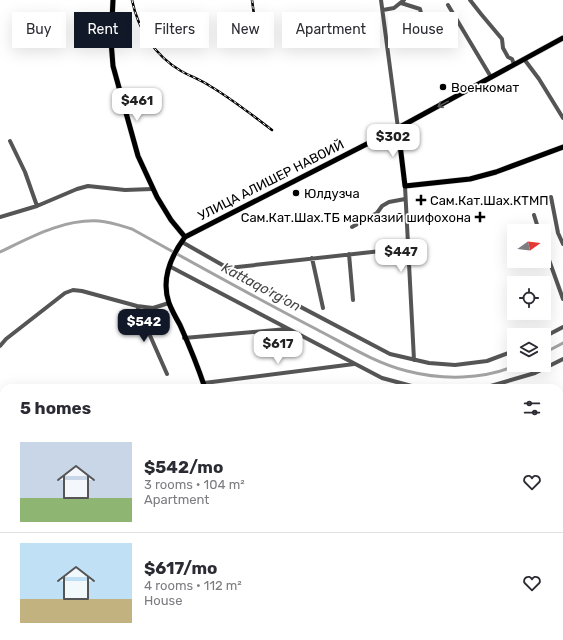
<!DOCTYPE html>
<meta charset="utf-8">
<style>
:root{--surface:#fff;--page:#f2f2f3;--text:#2b2b33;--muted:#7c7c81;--line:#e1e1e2;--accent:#111827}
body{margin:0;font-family:Rubik,sans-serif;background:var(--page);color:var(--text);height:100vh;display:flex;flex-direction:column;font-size:15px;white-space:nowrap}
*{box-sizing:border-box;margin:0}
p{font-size:13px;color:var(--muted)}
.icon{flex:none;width:22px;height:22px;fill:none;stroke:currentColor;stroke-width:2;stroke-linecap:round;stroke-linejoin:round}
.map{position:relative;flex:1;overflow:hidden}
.sheet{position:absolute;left:0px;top:384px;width:563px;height:256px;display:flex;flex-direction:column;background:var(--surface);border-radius:12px 12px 0 0;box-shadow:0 4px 16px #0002}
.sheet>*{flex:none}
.hud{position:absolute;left:12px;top:12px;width:539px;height:36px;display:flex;gap:8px}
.needle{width:26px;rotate:76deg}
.controls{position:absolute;left:507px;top:224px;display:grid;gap:8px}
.controls a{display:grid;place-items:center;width:44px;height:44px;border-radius:0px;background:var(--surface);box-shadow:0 4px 16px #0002;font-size:20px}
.price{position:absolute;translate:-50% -34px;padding:0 9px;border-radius:8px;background:#fff;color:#222;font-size:13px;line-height:26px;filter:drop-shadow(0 1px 2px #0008)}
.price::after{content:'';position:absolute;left:50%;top:24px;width:12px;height:9px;margin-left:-6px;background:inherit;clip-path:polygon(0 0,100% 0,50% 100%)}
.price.current{background:var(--accent);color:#fff}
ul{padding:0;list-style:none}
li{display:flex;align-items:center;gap:12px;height:100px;padding:0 20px}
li+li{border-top:1px solid var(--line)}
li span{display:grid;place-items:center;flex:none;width:112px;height:80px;border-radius:0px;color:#555}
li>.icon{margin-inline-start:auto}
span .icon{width:48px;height:48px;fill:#fffc;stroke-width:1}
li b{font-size:17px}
h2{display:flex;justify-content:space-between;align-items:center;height:48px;padding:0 20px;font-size:17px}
.pill{padding:0 14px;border-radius:0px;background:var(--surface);box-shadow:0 4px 16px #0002;font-size:14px;line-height:36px}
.pill.current{background:var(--accent);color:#fff}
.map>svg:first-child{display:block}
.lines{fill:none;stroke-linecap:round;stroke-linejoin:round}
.canal{stroke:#a3a3a3;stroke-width:3}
.major-casing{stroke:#dbdbdb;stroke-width:6}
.minor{stroke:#555;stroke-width:4}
.major{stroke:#000;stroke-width:5}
.rail-casing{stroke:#000;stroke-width:2.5}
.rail{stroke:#fff;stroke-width:1;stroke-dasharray:3;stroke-linecap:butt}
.oneway{stroke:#595959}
.poi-dot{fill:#000;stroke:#fff;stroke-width:1.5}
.labels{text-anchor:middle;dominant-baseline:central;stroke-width:3.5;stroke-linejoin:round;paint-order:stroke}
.poi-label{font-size:13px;fill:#000;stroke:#fff;text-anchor:start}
.street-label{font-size:13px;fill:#000;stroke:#fff}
.water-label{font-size:14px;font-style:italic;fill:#444;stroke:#fff}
</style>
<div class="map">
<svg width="563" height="640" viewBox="0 0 563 640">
<rect width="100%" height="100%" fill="#fff"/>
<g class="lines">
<path class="canal" d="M 0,252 C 31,237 63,219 99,221 C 111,222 122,226 132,229 C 193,263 254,297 316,329 C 345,344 375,363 407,371 C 442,380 483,380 517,365
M 544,353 L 563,343"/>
<defs>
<path id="major" d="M 113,0 L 111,41 L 113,66 L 138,156 L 157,197 L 171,220 L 185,237
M 398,128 L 405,186 L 470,179 L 496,172 L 563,147
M 205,388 C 198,367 189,345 180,325 C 176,318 172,311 169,303 C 161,280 171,256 185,237 L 398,128 L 563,38
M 295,636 L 296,640
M 300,636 L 301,640"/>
</defs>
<use href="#major" class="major-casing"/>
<path class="minor" d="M 381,0 L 398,128
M 470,0 L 481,14 L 502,39 L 503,48 L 508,57 L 512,59 L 514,64
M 401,3 L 420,9 L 424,25
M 448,5 L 491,77
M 383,10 L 394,8 L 404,0
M 524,59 L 539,79 L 563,118
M 10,141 L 25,172 L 37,206
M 405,186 L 414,360
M 551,197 L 558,233 L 563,244
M 534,215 L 539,231
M 0,217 L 37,206 L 77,189 L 88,186 L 125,190 L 152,189
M 352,227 L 377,213 L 382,206 L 389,202 L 405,199
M 182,242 L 240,275 L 390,354 L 429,363 L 455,365 L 487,361 L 514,351
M 544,246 L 563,299
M 349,254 L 353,300
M 312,258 L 323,308
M 169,266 L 382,378 L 419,388
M 228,268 L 408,248
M 137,306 L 167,374
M 544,337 L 563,327
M 184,338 L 287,329
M 0,346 L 6,339 L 65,293 L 73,290 L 82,291 L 137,306 L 153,308 L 169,303
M 204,383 L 354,364
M 484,388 L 535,373 L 563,359
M 559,413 L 563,412
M 559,463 L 563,462
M 559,501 L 563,499
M 559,538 L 563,537
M 559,544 L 563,554
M 0,613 L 4,612
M 55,636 L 56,640
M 112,636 L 115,640
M 158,636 L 160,640
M 395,636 L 395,640
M 445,636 L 445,640
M 470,636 L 470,640
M 553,636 L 555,640
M 301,639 L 310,636
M 9,640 L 33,636
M 223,640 L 226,636"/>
<use href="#major" class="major"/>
<defs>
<path id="rail" d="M 132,0 C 138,29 154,55 181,71 C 190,76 201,80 210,86 C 232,99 252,115 272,130
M 252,0 L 255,22"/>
</defs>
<use href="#rail" class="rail-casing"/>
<use href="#rail" class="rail"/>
</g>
<defs><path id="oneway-shaft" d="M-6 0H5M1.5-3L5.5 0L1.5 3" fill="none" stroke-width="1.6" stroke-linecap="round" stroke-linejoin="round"/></defs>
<use class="oneway" href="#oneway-shaft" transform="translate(443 104) rotate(151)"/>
<g class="poi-dot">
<circle cx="443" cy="87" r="4"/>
<circle cx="296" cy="193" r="4"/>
<path d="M419 194h4v4h4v4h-4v4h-4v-4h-4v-4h4z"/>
<path d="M478 211h4v4h4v4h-4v4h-4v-4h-4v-4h4z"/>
</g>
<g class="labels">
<g class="poi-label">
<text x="451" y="87">Военкомат</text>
<text x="304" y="193">Юлдузча</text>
<text x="430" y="200">Сам.Кат.Шах.КТМП</text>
<text x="471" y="217" text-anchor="end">Сам.Кат.Шах.ТБ марказий шифохона</text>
</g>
<g class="street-label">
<text transform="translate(271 180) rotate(-27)">УЛИЦА АЛИШЕР НАВОИЙ</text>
</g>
<g class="water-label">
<text transform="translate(261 287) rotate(28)">Kattaqo'rg'on</text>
</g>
</g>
</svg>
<div class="controls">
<a><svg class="needle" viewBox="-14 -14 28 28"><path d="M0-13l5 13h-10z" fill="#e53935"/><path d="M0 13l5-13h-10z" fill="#7c7c81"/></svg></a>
<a><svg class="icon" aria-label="locate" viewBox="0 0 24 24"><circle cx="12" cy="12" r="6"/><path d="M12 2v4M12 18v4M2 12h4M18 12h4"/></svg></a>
<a><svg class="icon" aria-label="layers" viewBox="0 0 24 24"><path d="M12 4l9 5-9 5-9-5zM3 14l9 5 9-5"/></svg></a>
</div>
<b class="price" style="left:137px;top:122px">$461</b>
<b class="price" style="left:393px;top:158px">$302</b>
<b class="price" style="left:401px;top:273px">$447</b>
<b class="price current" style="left:144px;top:343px">$542</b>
<b class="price" style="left:278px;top:365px">$617</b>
<div class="hud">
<a class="pill">Buy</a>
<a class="pill current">Rent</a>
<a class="pill">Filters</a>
<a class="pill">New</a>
<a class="pill">Apartment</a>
<a class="pill">House</a>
</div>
<section class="sheet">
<h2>5 homes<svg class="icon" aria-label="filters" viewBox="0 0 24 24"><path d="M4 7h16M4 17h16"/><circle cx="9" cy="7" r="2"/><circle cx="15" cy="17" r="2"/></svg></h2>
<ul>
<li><span style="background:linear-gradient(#c9d6e8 70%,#8fb573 0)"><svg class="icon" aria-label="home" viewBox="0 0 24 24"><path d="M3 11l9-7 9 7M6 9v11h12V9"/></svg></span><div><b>$542/mo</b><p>3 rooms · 104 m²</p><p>Apartment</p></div><svg class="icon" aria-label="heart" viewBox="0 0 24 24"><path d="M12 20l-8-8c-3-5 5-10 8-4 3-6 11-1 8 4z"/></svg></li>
<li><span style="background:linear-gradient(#bfe0f5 70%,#c2b280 0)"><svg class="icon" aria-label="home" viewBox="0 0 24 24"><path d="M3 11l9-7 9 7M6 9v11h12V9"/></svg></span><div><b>$617/mo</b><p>4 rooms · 112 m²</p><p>House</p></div><svg class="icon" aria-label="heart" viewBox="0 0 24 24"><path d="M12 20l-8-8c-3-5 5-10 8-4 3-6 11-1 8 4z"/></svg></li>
</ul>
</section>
</div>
